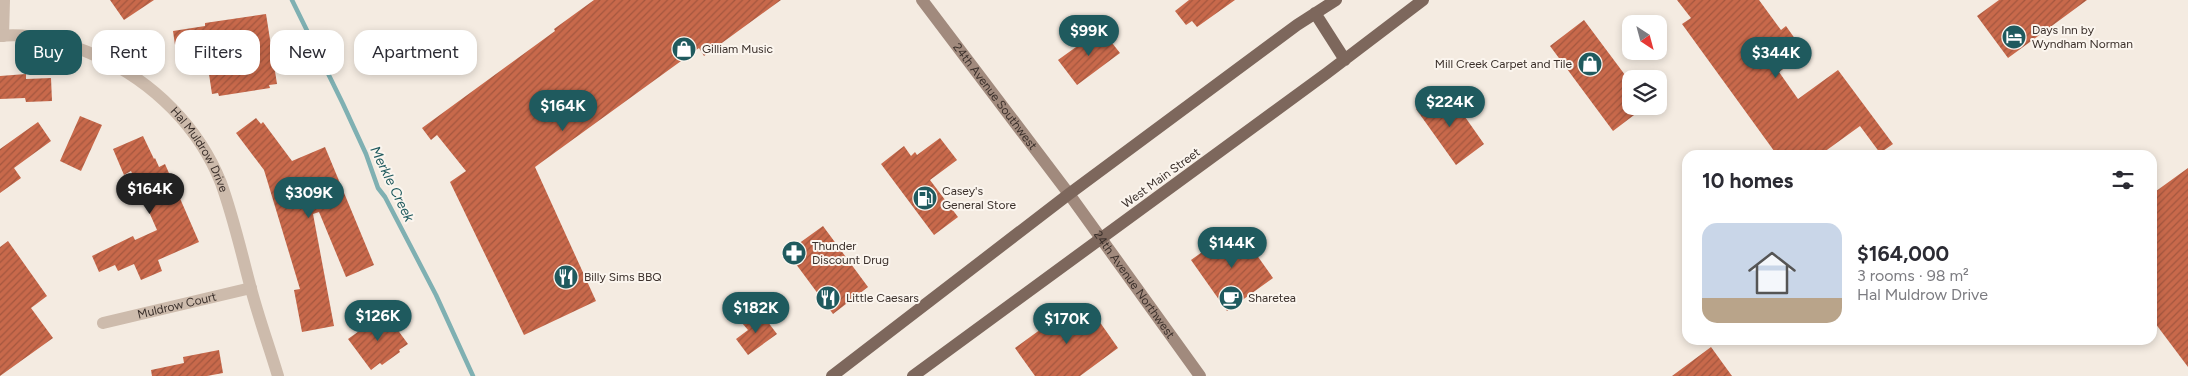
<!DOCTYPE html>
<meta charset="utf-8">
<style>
:root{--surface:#fff;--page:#f2f2f3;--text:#2b2b33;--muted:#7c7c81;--accent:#1f5a5e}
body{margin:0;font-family:Figtree,sans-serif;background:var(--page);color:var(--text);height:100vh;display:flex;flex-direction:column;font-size:19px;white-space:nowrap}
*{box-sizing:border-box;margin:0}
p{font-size:16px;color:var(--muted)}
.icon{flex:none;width:28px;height:28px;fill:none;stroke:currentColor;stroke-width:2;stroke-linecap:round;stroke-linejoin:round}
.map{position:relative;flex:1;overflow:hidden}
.drawer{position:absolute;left:1682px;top:150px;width:475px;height:195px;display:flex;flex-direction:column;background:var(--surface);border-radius:15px;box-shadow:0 2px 8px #0003}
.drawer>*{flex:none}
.guide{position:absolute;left:15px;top:30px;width:475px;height:45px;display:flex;gap:10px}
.needle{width:32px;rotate:144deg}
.controls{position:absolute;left:1622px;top:15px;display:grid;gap:10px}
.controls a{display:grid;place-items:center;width:45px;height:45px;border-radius:10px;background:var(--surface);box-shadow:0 2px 8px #0003;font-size:25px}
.price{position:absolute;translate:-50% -42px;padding:0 11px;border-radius:18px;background:var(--accent);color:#fff;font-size:16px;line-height:32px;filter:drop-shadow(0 1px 2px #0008)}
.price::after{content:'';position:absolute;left:50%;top:30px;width:15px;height:11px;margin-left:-8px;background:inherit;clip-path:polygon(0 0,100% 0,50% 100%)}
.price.on{background:#222;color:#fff}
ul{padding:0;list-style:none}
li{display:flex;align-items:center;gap:15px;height:125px;padding:0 20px}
li span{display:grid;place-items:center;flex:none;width:140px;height:100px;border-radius:15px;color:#555}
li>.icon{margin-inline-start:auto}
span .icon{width:60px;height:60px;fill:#fffc;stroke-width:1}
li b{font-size:21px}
h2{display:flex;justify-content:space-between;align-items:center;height:60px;padding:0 20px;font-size:21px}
.pill{padding:0 18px;border-radius:15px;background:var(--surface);box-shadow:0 2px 8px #0003;font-size:18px;line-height:45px}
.pill.on{background:var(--accent);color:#fff}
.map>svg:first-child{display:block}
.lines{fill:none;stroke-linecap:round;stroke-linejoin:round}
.stream{stroke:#7fb0b2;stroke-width:4.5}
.building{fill:url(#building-hatch)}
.minor{stroke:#cdbbac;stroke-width:12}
.tertiary{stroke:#cdbbac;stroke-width:12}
.secondary{stroke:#a18a7d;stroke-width:12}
.primary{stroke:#7d675c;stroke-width:12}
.labels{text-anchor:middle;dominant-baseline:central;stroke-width:4;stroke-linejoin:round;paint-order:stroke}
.poi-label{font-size:12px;fill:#3b302b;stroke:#fbf5ee;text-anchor:start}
.street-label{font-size:12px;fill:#3b302b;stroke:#fbf5ee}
.water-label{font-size:14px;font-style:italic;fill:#1f5a5e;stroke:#fbf5ee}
</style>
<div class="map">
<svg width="2188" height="376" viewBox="0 0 2188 376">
<defs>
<pattern id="building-hatch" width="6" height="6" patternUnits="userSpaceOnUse" patternTransform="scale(1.25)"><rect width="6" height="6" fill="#c8694b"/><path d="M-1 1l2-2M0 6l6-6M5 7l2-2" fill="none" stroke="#a4573f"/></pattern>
</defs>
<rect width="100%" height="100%" fill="#f4ebe1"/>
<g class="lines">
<path class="stream" d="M 292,0 L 343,104 L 366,154 L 378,188 L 385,197 L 436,295 L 473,376"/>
</g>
<path class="building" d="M 110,0 L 154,0 L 124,20 Z
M 594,0 L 781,0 L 704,56 L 699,48 L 535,167 L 596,301 L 524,335 L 450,182 L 466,171 L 437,135 L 431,140 L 422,128 L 555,31 L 554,29 Z
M 1189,0 L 1235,0 L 1197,27 L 1192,21 L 1186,25 L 1175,11 Z
M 1677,0 L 1759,0 L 1781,30 L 1786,26 L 1805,53 L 1779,72 L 1798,99 L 1838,70 L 1893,144 L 1880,153 L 1860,126 L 1820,155 L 1777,155 L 1682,24 L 1691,18 Z
M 1999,0 L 2087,0 L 2008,58 L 1977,16 Z
M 266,14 L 277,84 L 269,85 L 270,88 L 219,96 L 218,93 L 212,94 L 206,54 L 177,59 L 173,31 L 205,26 L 205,23 Z
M 1584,20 L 1631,83 L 1631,106 L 1646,106 L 1613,131 L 1550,46 Z
M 1101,29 L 1120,53 L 1077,85 L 1058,60 Z
M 26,74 L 26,79 L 51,78 L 52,101 L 26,102 L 25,98 L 0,99 L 0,76 Z
M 1440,92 L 1451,107 L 1456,104 L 1484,144 L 1456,165 L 1416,109 Z
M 80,116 L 102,125 L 81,171 L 60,161 Z
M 256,118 L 261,124 L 263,122 L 292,161 L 325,147 L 374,265 L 346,277 L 319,212 L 313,214 L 334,326 L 302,332 L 294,290 L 300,289 L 264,170 L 236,133 Z
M 38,122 L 51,141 L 14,168 L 21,178 L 0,193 L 0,149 Z
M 143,136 L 154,159 L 155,158 L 159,167 L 165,164 L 199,242 L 158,260 L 162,271 L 141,280 L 134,264 L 118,271 L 115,265 L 99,272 L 92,256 L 133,236 L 135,240 L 157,230 L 131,171 L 124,175 L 113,149 Z
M 940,138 L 957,160 L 930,180 L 958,217 L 934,235 L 881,164 L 904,146 L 911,156 L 915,152 L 917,155 Z
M 2188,168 L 2188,367 L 2152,319 L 2152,194 Z
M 823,226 L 868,287 L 833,314 L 787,252 Z
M 1237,227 L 1273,278 L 1227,311 L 1191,260 Z
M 8,241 L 47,296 L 31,308 L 53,338 L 0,376 L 0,247 Z
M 1070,308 L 1092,311 L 1118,348 L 1080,376 L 1035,376 L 1015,348 Z
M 761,313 L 777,334 L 748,355 L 736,339 L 748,330 L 742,323 Z
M 386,314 L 408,344 L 399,350 L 400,352 L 382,365 L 380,363 L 371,370 L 348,339 L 376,319 L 377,320 Z
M 1711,347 L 1732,376 L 1672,376 Z
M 219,350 L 223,373 L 207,376 L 152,376 L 151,370 L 184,363 L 183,357 Z"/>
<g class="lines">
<g class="minor">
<path d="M 3,36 L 4,0"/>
<path id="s1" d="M 103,323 L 251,288"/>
</g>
<path class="tertiary" id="s2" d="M 0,36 C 32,32 71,44 99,57 C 153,82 199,127 221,183 C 233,216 241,251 250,285 C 258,316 269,346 278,376"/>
<path class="secondary" id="s3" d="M 922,0 L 1069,194 L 1200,376"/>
<path class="primary" d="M 1315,13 L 1345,60
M 832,376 L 1069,194 L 1297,25 L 1336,0
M 913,376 L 1327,73 L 1423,0"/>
</g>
<defs>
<symbol id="hotel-disc" viewBox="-11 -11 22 22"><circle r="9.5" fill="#1f5a5e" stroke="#fbf5ee"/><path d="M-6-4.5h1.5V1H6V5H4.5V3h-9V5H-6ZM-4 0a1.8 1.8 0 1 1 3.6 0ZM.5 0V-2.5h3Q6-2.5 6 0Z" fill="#fff"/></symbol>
<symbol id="shop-disc" viewBox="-11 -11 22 22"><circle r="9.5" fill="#1f5a5e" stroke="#fbf5ee"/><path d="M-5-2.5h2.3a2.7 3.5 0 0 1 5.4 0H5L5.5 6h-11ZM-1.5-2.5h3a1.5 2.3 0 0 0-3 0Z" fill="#fff"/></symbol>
<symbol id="fuel-disc" viewBox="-11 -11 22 22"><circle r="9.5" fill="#1f5a5e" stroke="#fbf5ee"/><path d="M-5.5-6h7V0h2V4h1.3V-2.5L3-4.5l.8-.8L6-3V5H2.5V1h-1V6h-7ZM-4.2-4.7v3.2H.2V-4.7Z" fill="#fff"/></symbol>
<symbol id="pharmacy-disc" viewBox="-11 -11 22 22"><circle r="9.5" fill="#1f5a5e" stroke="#fbf5ee"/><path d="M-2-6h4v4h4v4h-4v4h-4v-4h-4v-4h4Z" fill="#fff"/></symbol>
<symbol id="restaurant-disc" viewBox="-11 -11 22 22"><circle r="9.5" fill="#1f5a5e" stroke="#fbf5ee"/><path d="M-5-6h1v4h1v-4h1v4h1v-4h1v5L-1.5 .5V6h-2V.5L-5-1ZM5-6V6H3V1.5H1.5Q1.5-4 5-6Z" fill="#fff"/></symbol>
<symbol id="cafe-disc" viewBox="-11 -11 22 22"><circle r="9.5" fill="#1f5a5e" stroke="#fbf5ee"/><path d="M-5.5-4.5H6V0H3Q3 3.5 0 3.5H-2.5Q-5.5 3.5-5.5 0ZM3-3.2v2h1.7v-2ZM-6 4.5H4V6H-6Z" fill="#fff"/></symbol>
</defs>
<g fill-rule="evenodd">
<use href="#hotel-disc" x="2000" y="23" width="28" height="28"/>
<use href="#shop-disc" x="670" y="35" width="28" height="28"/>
<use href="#shop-disc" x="1576" y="50" width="28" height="28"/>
<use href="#fuel-disc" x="911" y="184" width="28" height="28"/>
<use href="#pharmacy-disc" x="780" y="239" width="28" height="28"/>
<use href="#restaurant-disc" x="552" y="263" width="28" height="28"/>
<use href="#restaurant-disc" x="814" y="284" width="28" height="28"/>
<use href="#cafe-disc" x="1217" y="284" width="28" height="28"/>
</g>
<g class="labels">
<g class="poi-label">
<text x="2032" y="30">Days Inn by<tspan x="2032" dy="14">Wyndham Norman</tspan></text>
<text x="702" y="49">Gilliam Music</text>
<text x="1572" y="64" text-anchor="end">Mill Creek Carpet and Tile</text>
<text x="942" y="191">Casey's<tspan x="942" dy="14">General Store</tspan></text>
<text x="812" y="246">Thunder<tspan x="812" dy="14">Discount Drug</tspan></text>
<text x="584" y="277">Billy Sims BBQ</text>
<text x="846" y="298">Little Caesars</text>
<text x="1248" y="298">Sharetea</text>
</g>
<g class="street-label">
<text stroke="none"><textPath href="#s3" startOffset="121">24th Avenue Southwest</textPath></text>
<text stroke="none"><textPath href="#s2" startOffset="242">Hal Muldrow Drive</textPath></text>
<text transform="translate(1161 178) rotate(-36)">West Main Street</text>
<text stroke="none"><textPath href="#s3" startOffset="355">24th Avenue Northwest</textPath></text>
<text stroke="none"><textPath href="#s1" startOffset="76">Muldrow Court</textPath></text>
</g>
<g class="water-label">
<text transform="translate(392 184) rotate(64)">Merkle Creek</text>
</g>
</g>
</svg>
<div class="controls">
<a><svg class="needle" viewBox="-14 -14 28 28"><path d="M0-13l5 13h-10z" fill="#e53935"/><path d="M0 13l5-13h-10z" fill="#7c7c81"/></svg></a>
<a><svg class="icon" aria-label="layers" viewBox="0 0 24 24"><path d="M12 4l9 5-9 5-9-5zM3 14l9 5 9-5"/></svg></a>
</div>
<b class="price" style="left:1089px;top:57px">$99K</b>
<b class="price" style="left:1776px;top:79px">$344K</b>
<b class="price" style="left:1450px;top:128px">$224K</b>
<b class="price" style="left:563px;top:132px">$164K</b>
<b class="price on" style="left:150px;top:215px">$164K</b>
<b class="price" style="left:309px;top:219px">$309K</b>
<b class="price" style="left:1232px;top:269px">$144K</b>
<b class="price" style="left:756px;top:334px">$182K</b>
<b class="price" style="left:378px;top:342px">$126K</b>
<b class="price" style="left:1067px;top:345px">$170K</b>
<div class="guide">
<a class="pill on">Buy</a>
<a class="pill">Rent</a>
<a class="pill">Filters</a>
<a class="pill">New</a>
<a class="pill">Apartment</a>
</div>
<section class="drawer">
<h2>10 homes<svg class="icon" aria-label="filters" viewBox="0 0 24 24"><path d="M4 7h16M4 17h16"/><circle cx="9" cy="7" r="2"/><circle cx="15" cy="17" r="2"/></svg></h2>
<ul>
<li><span style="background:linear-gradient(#c9d6e8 75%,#b9a48a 0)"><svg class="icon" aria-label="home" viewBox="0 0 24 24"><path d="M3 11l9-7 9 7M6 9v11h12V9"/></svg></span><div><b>$164,000</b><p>3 rooms · 98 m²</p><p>Hal Muldrow Drive</p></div></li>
</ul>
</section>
</div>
